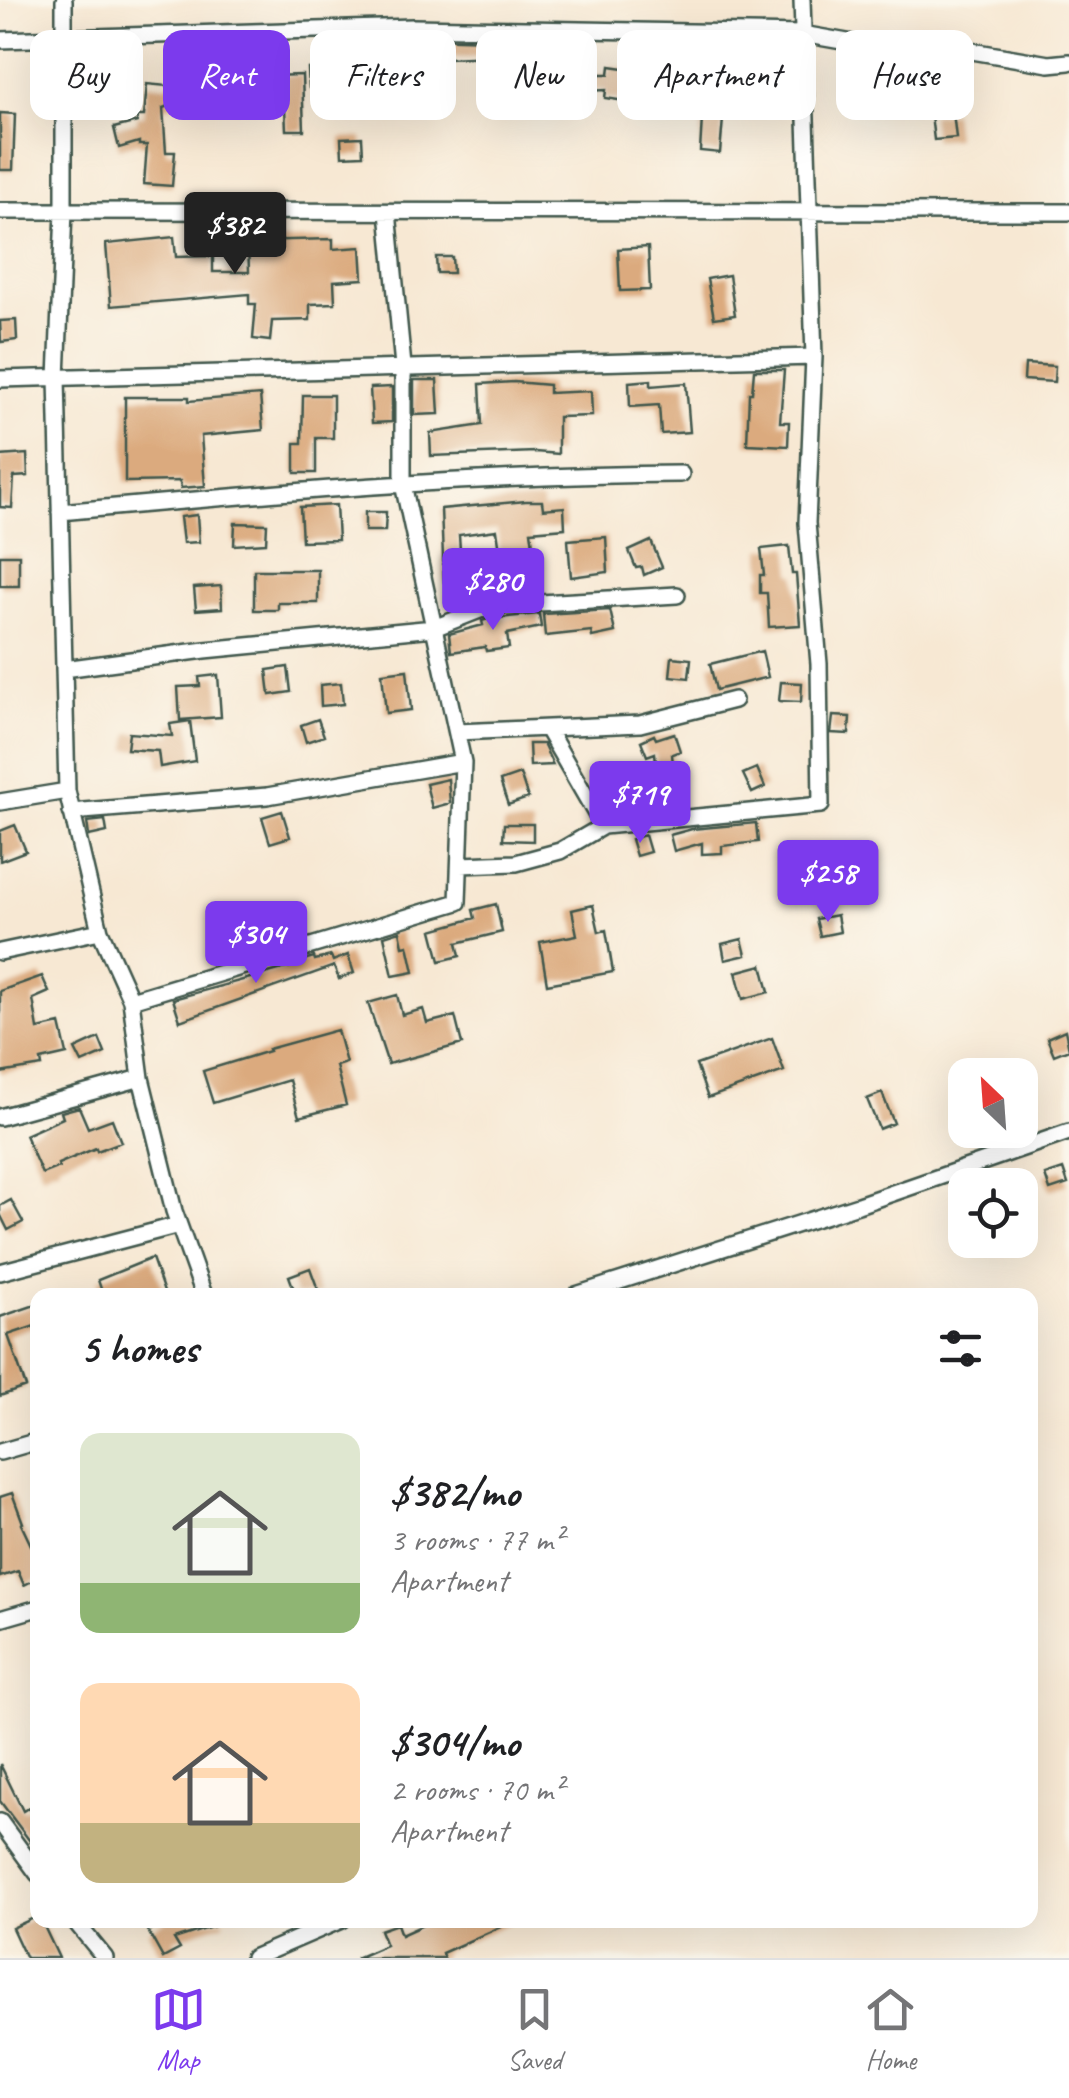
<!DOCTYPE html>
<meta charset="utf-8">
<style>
:root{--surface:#fff;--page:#f6f6f6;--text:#202124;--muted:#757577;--line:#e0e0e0;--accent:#7c3aed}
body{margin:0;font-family:Caveat,sans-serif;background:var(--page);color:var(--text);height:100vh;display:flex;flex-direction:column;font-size:38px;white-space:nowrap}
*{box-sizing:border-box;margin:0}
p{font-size:32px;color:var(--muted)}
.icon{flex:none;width:55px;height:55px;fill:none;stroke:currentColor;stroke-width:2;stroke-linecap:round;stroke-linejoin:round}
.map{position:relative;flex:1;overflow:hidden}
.details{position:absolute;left:30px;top:1288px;width:1008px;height:640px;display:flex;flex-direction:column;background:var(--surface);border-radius:20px;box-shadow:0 10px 40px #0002}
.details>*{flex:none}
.hud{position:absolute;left:30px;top:30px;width:1010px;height:90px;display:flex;gap:20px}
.needle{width:65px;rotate:335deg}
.buttons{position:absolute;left:948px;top:1058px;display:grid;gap:20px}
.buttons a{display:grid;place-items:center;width:90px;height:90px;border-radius:20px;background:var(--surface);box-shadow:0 10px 40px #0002;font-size:50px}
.price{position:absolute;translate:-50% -85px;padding:0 22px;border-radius:10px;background:var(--accent);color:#fff;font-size:32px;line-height:65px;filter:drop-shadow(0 2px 5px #0008)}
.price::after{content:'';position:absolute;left:50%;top:60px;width:30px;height:22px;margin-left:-15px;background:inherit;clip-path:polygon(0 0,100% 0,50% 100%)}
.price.active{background:#222;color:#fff}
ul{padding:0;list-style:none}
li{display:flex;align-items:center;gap:30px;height:250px;padding:0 50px}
li span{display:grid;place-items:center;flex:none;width:280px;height:200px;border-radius:20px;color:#555}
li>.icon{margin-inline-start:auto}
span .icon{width:120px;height:120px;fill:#fffc;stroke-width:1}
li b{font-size:42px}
h2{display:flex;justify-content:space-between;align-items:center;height:120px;padding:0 50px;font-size:42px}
.tag{padding:0 35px;border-radius:20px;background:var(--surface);box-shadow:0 10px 40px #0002;font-size:35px;line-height:90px}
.tag.active{background:var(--accent);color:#fff}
.tabs{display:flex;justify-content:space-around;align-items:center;height:140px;border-top:2px solid var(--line);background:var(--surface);font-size:28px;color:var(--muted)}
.tabs a{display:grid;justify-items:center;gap:5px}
.tabs .active{color:var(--accent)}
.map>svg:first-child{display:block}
.building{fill:#dbaa7e}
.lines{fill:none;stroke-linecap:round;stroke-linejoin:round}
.minor-casing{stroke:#3f574c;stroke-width:20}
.minor{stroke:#fff;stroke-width:15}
</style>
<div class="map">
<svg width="1069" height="1958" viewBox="0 0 1069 1958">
<rect width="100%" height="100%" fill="#fbf7ec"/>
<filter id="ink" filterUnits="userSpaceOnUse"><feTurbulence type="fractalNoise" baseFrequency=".01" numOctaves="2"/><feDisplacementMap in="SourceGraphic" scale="20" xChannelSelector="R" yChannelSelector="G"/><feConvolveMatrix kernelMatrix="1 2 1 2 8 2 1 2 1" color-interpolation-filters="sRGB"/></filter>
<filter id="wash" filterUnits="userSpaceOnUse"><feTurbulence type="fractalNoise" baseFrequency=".0048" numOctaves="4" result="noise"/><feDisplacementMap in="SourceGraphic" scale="40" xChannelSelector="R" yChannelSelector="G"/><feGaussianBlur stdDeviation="2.25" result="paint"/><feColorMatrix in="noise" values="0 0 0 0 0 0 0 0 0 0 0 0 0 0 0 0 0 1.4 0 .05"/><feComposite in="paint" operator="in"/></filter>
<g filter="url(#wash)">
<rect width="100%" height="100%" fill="#f7e8d3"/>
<g id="blocks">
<path class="building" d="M 425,38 L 492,40 L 492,56 L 426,59 Z
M 267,54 L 268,76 L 302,75 L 304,130 L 286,130 L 285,108 L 234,109 L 233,55 Z
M 108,56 L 137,58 L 136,73 L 107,72 Z
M 178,63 L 189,68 L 199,96 L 163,108 L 166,152 L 175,152 L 172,186 L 144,184 L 147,145 L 139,145 L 139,142 L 119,148 L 114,128 L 137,122 L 137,116 L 144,116 L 147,84 L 167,86 Z
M 925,63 L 929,93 L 908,96 L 904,66 Z
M 610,66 L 631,69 L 625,101 L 605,98 L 606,90 L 585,91 L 584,74 L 609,74 Z
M 329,68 L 329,87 L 309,88 L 308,69 Z
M 676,68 L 676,72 L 706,70 L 708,95 L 690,97 L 689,88 L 658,89 L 658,69 Z
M 746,79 L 763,80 L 762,95 L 745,94 Z
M 362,90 L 363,104 L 344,106 L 343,92 Z
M 953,112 L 956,138 L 934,140 L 931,115 Z
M 0,113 L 15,114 L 13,170 L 0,170 Z
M 702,118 L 723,119 L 720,153 L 700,151 Z
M 362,137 L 363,155 L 342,156 L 341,138 Z
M 174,237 L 176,257 L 213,256 L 213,272 L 249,272 L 248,241 L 333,239 L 333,249 L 361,247 L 363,279 L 334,281 L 335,303 L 310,304 L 310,320 L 272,321 L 270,341 L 253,339 L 256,304 L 249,304 L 249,294 L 111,306 L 106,244 Z
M 648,247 L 650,290 L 620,291 L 618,249 Z
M 436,257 L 452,257 L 453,273 L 437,273 Z
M 729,275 L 735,315 L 714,318 L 707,279 Z
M 16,320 L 17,340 L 1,342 L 0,321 Z
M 1025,364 L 1055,366 L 1054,382 L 1024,380 Z
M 754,370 L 784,370 L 780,422 L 789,422 L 788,446 L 747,444 L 749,393 L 752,393 Z
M 414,380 L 437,380 L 439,414 L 414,415 Z
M 651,380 L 651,386 L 686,383 L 690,432 L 661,434 L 659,405 L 630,407 L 629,382 Z
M 514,382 L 549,385 L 549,393 L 591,391 L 592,416 L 558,417 L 558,454 L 535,452 L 431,456 L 430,433 L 482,425 L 480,384 Z
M 392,387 L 392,422 L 372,423 L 370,388 Z
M 260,395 L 263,430 L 201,436 L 205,486 L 181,488 L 180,481 L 125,482 L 125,397 L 189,397 L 189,401 Z
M 303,395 L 333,395 L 333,438 L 316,438 L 316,473 L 295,473 L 295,443 L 302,443 Z
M 27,454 L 28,476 L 14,477 L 12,508 L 0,507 L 0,456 Z
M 526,501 L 542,501 L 543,509 L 564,507 L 565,528 L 531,531 L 538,582 L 505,587 L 504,584 L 480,586 L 478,567 L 502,564 L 497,530 L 459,535 L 462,581 L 444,582 L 441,509 Z
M 336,505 L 338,540 L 302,541 L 300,507 Z
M 365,512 L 386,512 L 385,531 L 365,531 Z
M 197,515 L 199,542 L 183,543 L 180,517 Z
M 235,523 L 267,524 L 266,543 L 234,545 Z
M 606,537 L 608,572 L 571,577 L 568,540 Z
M 651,541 L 662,567 L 644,575 L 642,567 L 636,568 L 629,551 Z
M 789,546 L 792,574 L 796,574 L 800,625 L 769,627 L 767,593 L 760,593 L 760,575 L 764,575 L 761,549 Z
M 0,555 L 19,555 L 19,586 L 0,586 Z
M 254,570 L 318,570 L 318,603 L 278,603 L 278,610 L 254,610 Z
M 221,586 L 222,608 L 196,610 L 194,588 Z
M 610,610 L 615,632 L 592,637 L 591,631 L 545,636 L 543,614 Z
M 539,614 L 541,627 L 507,634 L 509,648 L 486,651 L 485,647 L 451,652 L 449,634 L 483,625 L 482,621 L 488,619 Z
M 762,651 L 768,677 L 716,690 L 710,664 Z
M 672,657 L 691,659 L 689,678 L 670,676 Z
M 288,667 L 291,692 L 270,695 L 267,670 Z
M 407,670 L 411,710 L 386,713 L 382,673 Z
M 218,675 L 221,717 L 180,720 L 178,687 L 200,686 L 199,677 Z
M 781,682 L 802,683 L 801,702 L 779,701 Z
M 341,683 L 343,704 L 321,706 L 320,685 Z
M 833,716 L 850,717 L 849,734 L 831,733 Z
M 318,719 L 324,736 L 306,742 L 301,725 Z
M 190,721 L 195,761 L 160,767 L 158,751 L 127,749 L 129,733 L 172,736 L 170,724 Z
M 674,733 L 680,751 L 672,754 L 677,805 L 661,807 L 655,753 L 647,756 L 641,741 L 654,735 L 656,739 Z
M 529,744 L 543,744 L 553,765 L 530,766 Z
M 757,768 L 765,787 L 752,793 L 743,774 Z
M 520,774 L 528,798 L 508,805 L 500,781 Z
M 448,779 L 450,803 L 432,808 L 426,784 Z
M 282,811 L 290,837 L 270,843 L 262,817 Z
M 105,820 L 107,832 L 89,836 L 87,822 Z
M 756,823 L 758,842 L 722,846 L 722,853 L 702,854 L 702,843 L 674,851 L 670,835 L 692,829 Z
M 504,824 L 533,824 L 533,841 L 503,840 Z
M 15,825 L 26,851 L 0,861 L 0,831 Z
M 645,835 L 650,852 L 636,856 L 631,839 Z
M 496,904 L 502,932 L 457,943 L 460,956 L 440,961 L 432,930 L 475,918 L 473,910 Z
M 593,905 L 599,932 L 606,930 L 613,972 L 547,984 L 540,942 L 577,935 L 572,910 Z
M 837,915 L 840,932 L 820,936 L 816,919 Z
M 400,931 L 403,946 L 408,945 L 414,972 L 393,976 L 384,936 Z
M 742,939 L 746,955 L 725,960 L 722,944 Z
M 348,955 L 354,973 L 339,979 L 334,966 L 180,1021 L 173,999 L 294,966 L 293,963 L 314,957 L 315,960 L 331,956 L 333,961 Z
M 762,965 L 769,992 L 743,999 L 736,972 Z
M 42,976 L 49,992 L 33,999 L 38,1029 L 60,1024 L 67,1054 L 41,1060 L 42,1066 L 0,1073 L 0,991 Z
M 397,995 L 402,1015 L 423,1009 L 427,1023 L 455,1016 L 462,1044 L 388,1064 L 368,1003 Z
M 337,1030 L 346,1063 L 336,1066 L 346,1105 L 299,1117 L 289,1080 L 213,1103 L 203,1071 L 269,1051 L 268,1049 Z
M 1065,1030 L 1069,1049 L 1054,1055 L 1047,1038 Z
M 99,1038 L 105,1053 L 82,1063 L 75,1049 Z
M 772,1038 L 784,1071 L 708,1098 L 696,1065 Z
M 882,1093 L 894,1123 L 879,1129 L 867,1099 Z
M 79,1107 L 88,1128 L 112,1119 L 121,1142 L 97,1151 L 96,1148 L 58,1164 L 59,1167 L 42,1174 L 25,1135 L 63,1118 L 61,1112 Z
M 1063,1169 L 1068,1184 L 1050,1190 L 1045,1175 Z
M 11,1200 L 23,1222 L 8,1230 L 0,1214 L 0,1206 Z
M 152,1258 L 165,1295 L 103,1295 L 98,1280 Z
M 310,1268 L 320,1295 L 296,1295 L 289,1276 Z
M 38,1304 L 38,1325 L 8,1335 L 26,1387 L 0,1396 L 0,1317 Z
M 12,1493 L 23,1523 L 21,1524 L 38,1560 L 38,1578 L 24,1585 L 18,1571 L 0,1577 L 0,1497 Z
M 0,1764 L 23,1811 L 28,1808 L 38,1823 L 38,1852 L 0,1801 Z
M 38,1916 L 38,1920 L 41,1920 L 59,1958 L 26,1958 L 12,1928 Z
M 167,1920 L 224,1920 L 224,1923 L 174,1939 L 180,1949 L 163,1958 L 148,1931 Z
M 434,1920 L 516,1920 L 442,1953 L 444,1958 L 356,1958 L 386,1945 L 380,1930 L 397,1924 L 401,1935 Z"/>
</g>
</g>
<g filter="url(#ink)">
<use href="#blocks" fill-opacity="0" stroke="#3f574c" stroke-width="2.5"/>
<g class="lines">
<defs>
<path id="minor" d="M 64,0 L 64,211 L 57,378 L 67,791 L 100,931 L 131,1000 L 141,1078 L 174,1211 L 204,1295
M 0,40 L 413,27 L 802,34 L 893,50 L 966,50 L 1049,64 L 1069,62
M 0,211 L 1069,212
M 0,379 L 814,357
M 60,512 C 267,493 473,475 681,474
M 64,669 L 205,650 L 434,628 L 490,606 L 677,595
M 547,729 L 603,826
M 457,732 L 640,724 L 734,700
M 0,802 L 67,791
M 71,812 L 267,796 L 463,762
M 460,865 L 516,863 L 560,851 L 603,826 L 821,805 L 819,664 L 807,523 L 814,357 L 802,0
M 0,952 L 100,931
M 131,1000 L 458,902 L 463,762 L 403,484 L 403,366 L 388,212
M 0,1117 L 141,1078
M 0,1272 L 179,1225
M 576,1295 L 858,1205 L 1069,1132
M 0,1452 L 38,1441
M 0,1619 L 38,1608
M 0,1822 L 38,1874
M 74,1920 L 105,1958
M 253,1958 L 341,1920"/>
</defs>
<use href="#minor" class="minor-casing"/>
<use href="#minor" class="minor"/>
</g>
</g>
</svg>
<div class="buttons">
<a><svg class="needle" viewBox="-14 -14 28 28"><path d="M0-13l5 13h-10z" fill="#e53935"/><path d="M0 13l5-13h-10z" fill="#757577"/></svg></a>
<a><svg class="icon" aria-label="locate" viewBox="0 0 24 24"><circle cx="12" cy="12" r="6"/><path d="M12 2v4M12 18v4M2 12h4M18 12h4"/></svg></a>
</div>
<b class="price active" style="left:235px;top:277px">$382</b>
<b class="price" style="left:493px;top:633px">$280</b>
<b class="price" style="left:640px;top:846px">$719</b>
<b class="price" style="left:828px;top:925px">$258</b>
<b class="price" style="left:256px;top:986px">$304</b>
<div class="hud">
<a class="tag">Buy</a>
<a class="tag active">Rent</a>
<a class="tag">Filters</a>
<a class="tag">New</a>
<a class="tag">Apartment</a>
<a class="tag">House</a>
</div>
<section class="details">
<h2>5 homes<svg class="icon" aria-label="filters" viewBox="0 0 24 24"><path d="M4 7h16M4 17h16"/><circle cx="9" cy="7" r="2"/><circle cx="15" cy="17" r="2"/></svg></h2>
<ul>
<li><span style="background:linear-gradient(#dfe7d0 75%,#8fb573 0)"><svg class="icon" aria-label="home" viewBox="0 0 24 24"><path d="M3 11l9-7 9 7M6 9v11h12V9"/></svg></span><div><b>$382/mo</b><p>3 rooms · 77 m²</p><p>Apartment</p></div></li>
<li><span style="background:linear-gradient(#ffd9b3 70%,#c2b280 0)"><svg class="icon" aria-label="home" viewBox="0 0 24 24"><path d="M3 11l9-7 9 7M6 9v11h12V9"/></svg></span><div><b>$304/mo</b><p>2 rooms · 70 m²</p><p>Apartment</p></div></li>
</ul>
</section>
</div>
<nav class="tabs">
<a class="active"><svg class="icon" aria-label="map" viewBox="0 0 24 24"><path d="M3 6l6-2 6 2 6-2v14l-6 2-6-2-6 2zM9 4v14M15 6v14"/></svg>Map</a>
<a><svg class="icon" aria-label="saved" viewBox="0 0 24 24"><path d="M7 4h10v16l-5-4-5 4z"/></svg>Saved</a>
<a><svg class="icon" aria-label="home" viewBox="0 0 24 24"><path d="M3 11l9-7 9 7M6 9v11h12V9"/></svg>Home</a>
</nav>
